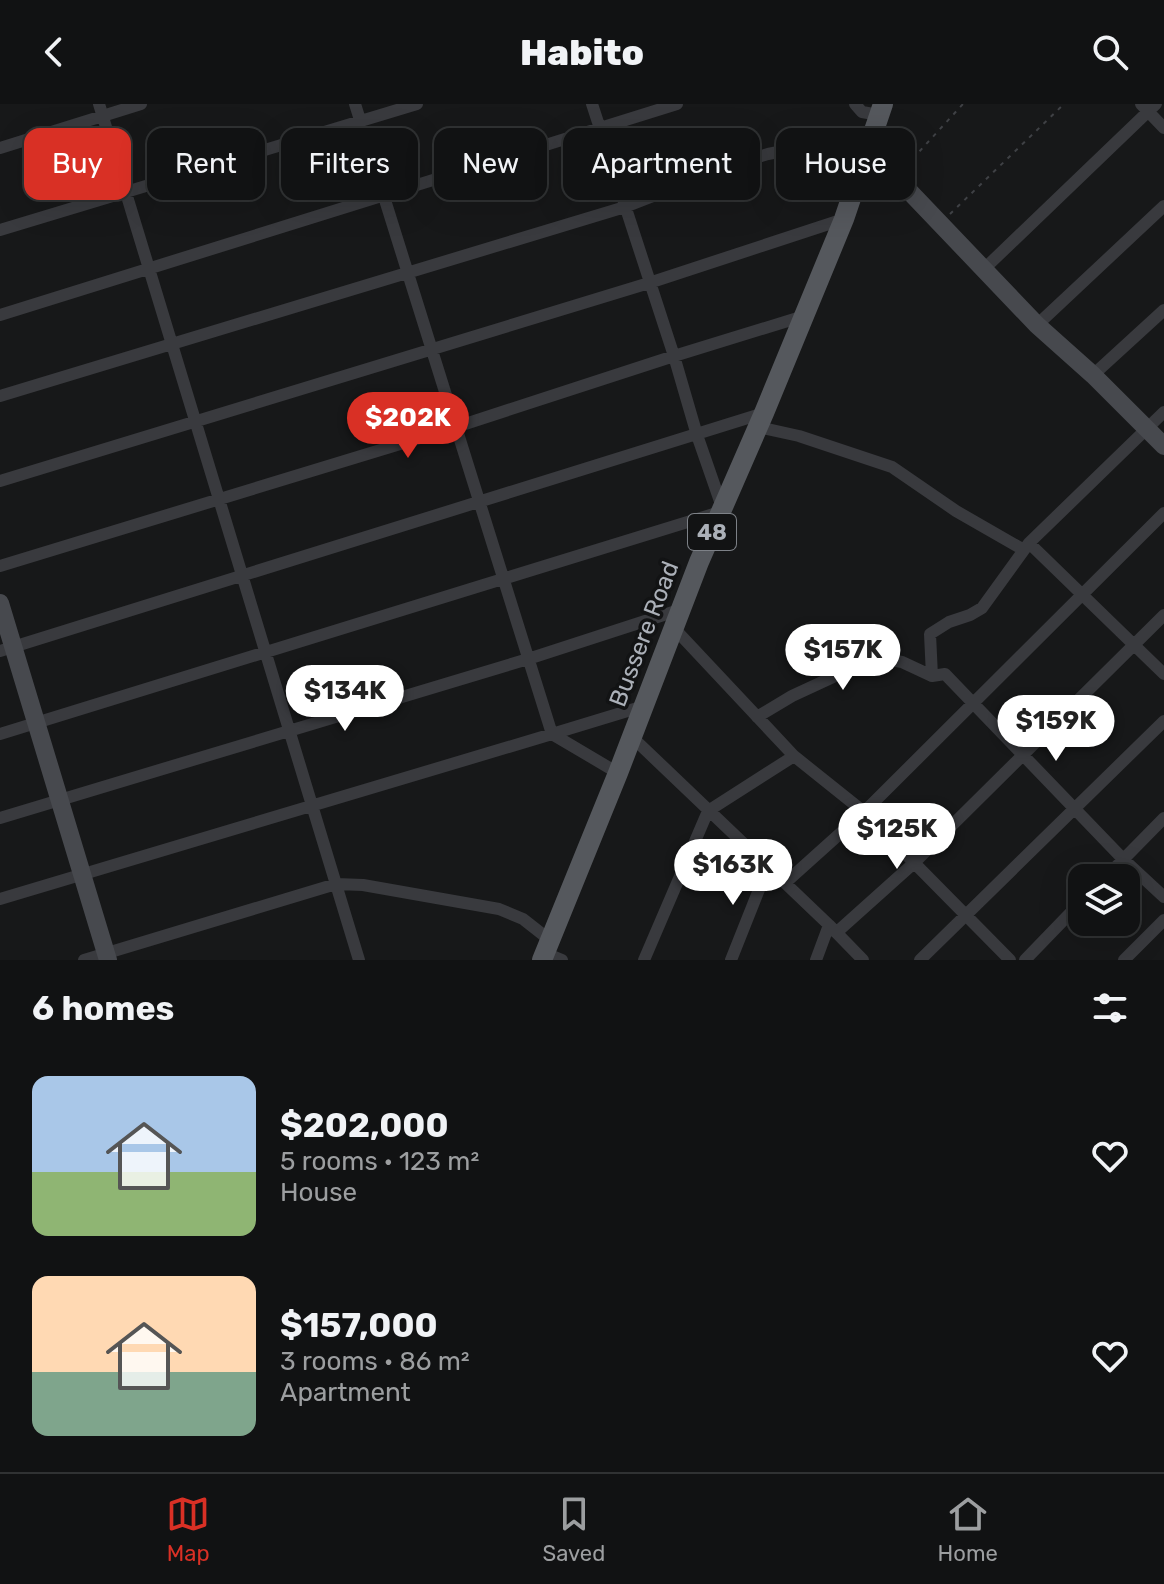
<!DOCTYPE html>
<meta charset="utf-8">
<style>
:root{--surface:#111213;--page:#1e2021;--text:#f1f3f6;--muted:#9c9ea0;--line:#303233;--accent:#d93025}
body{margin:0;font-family:Rubik,sans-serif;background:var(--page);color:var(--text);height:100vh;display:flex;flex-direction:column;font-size:30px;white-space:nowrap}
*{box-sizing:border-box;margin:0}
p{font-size:26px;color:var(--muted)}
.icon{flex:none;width:44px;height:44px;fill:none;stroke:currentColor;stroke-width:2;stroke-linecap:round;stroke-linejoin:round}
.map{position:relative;height:856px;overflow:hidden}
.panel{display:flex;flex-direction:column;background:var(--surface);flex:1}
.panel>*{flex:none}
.banner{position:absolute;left:24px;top:24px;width:1116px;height:72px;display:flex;gap:16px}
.buttons{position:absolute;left:1068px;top:760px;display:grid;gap:16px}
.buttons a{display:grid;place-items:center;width:72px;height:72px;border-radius:16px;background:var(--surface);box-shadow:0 8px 32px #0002,0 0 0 2px var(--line);font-size:40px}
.price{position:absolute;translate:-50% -68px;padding:0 18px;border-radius:28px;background:#fff;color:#222;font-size:26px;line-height:52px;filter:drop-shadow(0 2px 4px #0008)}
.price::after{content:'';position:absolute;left:50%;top:48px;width:24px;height:18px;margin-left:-12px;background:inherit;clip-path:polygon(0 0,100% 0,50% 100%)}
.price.current{background:var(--accent);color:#fff}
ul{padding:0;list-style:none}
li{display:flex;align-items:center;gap:24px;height:200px;padding:0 32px}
li span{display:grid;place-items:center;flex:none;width:224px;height:160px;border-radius:16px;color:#555}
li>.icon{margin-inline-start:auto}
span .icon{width:96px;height:96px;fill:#fffc;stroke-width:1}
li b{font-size:34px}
h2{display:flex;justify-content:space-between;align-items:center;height:96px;padding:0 32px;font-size:34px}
.pill{padding:0 28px;border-radius:16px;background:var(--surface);box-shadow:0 8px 32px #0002,0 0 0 2px var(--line);font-size:28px;line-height:72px}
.pill.current{background:var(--accent);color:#fff}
header{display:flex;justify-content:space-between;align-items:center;height:104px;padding:0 32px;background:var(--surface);font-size:36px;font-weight:800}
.tab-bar{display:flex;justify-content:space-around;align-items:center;height:112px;border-top:2px solid var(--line);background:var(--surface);font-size:22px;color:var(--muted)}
.tab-bar a{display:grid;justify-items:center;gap:4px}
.tab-bar .current{color:var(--accent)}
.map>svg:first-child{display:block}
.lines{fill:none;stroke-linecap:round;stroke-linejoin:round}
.path{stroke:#3f4145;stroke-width:2;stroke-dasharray:4 6;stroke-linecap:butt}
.street{stroke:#393a3e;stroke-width:12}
.secondary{stroke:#47494e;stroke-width:18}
.primary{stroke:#55585d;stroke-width:20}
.labels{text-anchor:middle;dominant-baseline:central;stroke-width:7;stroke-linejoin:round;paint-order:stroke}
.shield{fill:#121314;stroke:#7d8187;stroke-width:2}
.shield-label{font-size:22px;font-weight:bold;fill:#abb0b8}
.street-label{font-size:24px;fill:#abb0b8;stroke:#121314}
</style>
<header><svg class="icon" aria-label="back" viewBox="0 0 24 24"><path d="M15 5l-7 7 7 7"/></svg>Habito<svg class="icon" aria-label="search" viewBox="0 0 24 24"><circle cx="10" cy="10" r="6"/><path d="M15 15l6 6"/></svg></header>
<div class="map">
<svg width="1164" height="856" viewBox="0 0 1164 856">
<rect width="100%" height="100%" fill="#171819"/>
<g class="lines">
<path class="path" d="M 906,62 L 963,0
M 950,110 L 1064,0"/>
<path class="street" d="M 99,0 L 359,856
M 355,0 L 552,630 L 644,602
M 592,0 L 674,252 L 697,331 L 722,403
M 855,0 L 862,8 L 879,11
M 1141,0 L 1164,24
M 0,44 L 141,0
M 0,126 L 417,0
M 983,166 L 1156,0
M 0,211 L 677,0
M 1037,221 L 1164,102
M 1093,271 L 1164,206
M 0,292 L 625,103 L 738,59 L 768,50 L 839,36 L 851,37 L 868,44
M 758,323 L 799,332 L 892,363 L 956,407 L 1024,446
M 0,377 L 649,179 L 844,115
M 1029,439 L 1164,570
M 0,462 L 456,323 L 674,252 L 804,212
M 673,523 L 794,652
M 0,547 L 764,309
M 932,572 L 930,530 L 949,518 L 970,511 L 982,504 L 1029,439 L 1164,308
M 757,613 L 792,592 L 833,573 L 865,560 L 884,555 L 902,558 L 932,572 L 945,570 L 1123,755 L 1164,793
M 0,630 L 720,408
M 632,633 L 829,821 L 863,856
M 0,714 L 528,555 L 679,506
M 1105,774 L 1164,714
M 785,779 L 864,708 L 1164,409
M 0,795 L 552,630 L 618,669
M 837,828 L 914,759 L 1164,511
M 545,849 L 562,856
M 84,856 L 336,780 L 363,781 L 499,805 L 523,815 L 551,837
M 644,856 L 708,707 L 794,652 L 864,708 L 1010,856
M 731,856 L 768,763
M 816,856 L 829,821
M 920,856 L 1164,617
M 1025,856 L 1082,797
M 1124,856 L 1164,816"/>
<path class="secondary" d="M 868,44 L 1037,221 L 1093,271 L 1164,342
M 0,499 L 108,856"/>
<path class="primary" d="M 542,856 L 618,669 L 699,458 L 764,309 L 844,115 L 883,0"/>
</g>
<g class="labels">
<rect class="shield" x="688" y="410" width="48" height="36" rx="6"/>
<g class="shield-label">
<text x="712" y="428">48</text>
</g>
<g class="street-label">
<text transform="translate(644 530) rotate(-69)">Bussere Road</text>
</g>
</g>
</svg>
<div class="buttons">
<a><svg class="icon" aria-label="layers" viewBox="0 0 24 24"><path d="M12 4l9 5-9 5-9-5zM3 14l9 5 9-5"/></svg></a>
</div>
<b class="price current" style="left:408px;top:356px">$202K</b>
<b class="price" style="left:843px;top:588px">$157K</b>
<b class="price" style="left:345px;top:629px">$134K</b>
<b class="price" style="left:1056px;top:659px">$159K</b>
<b class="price" style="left:897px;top:767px">$125K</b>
<b class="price" style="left:733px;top:803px">$163K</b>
<div class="banner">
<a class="pill current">Buy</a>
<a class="pill">Rent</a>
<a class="pill">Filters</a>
<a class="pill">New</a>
<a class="pill">Apartment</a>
<a class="pill">House</a>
</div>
</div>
<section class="panel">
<h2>6 homes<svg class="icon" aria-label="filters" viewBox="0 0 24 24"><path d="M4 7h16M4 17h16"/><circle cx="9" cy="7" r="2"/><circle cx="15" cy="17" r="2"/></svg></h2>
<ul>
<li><span style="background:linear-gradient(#a9c7e8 60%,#8fb573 0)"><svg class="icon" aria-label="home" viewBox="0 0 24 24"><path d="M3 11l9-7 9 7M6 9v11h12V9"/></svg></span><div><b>$202,000</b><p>5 rooms · 123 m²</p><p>House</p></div><svg class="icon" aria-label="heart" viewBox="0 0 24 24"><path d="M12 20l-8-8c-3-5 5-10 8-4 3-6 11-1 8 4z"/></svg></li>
<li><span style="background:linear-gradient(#ffd9b3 60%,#7fa58c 0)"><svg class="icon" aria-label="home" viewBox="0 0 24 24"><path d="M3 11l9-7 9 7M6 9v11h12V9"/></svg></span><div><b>$157,000</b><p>3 rooms · 86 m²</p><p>Apartment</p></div><svg class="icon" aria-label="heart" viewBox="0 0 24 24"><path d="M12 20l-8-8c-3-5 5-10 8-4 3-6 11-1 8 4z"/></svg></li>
</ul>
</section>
<nav class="tab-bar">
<a class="current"><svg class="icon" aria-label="map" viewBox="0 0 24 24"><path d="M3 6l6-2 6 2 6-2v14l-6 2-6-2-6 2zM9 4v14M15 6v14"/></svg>Map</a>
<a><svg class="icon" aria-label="saved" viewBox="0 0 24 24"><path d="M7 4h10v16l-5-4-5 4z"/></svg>Saved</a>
<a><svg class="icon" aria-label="home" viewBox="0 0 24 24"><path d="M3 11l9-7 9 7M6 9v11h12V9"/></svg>Home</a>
</nav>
